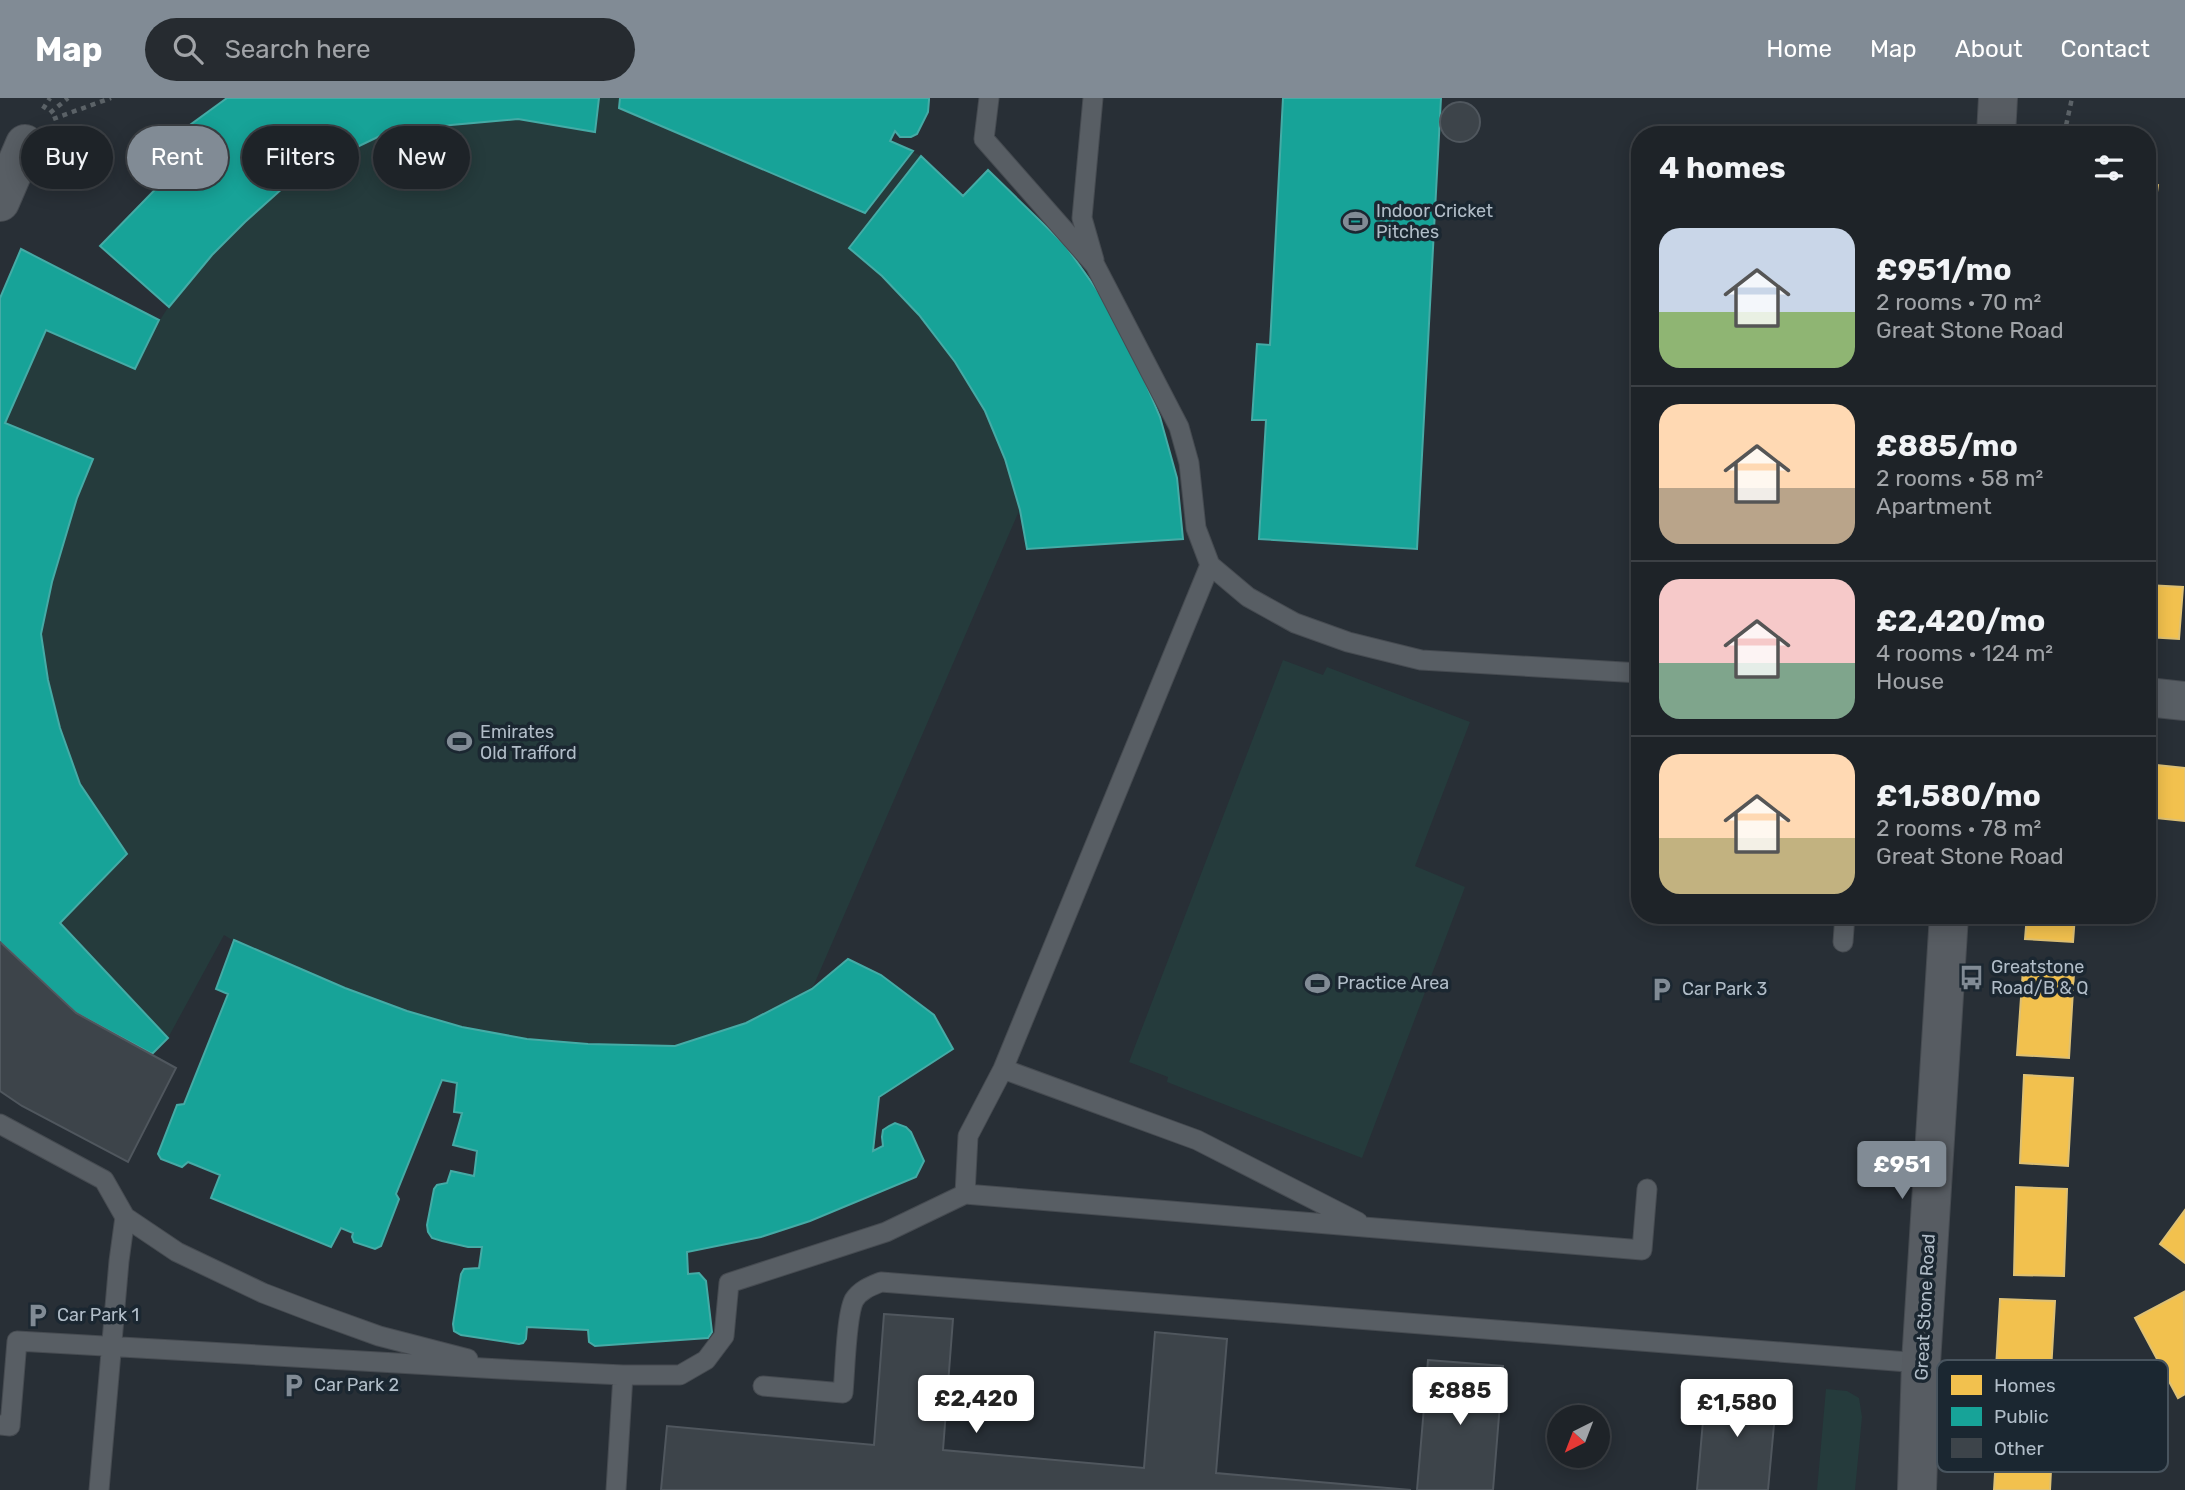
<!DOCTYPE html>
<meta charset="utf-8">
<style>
:root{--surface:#1e2328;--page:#262b30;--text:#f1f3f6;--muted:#a1a4a8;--line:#3c4045;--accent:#818b95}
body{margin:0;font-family:Rubik,sans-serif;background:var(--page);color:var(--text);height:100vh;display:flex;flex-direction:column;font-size:26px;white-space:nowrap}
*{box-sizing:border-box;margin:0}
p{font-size:23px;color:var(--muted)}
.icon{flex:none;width:38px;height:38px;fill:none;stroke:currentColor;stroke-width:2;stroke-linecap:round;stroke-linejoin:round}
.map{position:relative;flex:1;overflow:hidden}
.panel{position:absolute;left:1631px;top:28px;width:525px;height:798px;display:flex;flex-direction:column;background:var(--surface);border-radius:28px;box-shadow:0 4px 18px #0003,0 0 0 2px var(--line)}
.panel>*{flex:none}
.top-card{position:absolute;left:21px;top:28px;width:665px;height:63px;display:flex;gap:14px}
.needle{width:46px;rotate:222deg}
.buttons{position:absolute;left:1547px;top:1307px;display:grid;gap:14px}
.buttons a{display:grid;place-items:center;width:63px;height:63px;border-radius:50%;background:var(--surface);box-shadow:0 4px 18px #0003,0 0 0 2px var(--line);font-size:35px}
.price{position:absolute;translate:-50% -60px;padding:0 16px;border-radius:7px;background:#fff;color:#222;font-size:23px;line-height:46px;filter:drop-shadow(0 2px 4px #0008)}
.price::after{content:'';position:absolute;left:50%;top:42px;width:21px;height:16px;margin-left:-10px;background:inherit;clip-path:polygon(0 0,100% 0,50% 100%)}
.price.on{background:var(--accent);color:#fff}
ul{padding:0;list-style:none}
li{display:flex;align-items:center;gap:21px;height:175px;padding:0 28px}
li+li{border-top:2px solid var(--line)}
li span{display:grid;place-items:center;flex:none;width:196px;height:140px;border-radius:21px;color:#555}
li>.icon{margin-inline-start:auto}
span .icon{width:84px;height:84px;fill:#fffc;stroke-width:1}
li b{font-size:30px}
h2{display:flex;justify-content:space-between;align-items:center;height:84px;padding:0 28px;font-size:30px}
.chip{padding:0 24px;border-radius:32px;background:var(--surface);box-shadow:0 4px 18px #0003,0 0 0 2px var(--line);font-size:24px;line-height:63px}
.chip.on{background:var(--accent);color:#fff}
header{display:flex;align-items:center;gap:42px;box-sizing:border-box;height:98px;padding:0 35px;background:var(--accent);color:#fff}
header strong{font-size:33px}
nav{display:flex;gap:38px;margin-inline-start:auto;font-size:24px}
.search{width:490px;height:63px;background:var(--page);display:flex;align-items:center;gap:18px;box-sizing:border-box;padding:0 24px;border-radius:38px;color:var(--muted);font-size:26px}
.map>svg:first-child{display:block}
.green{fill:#253b3c}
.homes{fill:#f2c14e;stroke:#dec073;stroke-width:2}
.public{fill:#17a398;stroke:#45aba6;stroke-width:2}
.building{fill:#3d444a;stroke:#50575e;stroke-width:2}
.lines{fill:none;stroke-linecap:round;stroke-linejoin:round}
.lane-casing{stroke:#464b51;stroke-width:21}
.street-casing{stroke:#464b51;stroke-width:40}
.secondary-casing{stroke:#464b51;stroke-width:40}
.path{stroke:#5b6267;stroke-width:4.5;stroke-dasharray:5 5;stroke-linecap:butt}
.lane{stroke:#585e64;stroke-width:19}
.street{stroke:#585e64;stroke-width:38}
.secondary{stroke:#575c62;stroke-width:38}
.labels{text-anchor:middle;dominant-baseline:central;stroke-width:7;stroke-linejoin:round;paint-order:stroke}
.poi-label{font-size:18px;fill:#b1bdc8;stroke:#1b2731;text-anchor:start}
.street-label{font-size:18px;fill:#b1bdc8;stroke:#1b2731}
.key{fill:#1b2731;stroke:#48545e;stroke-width:2}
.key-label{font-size:19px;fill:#b1bdc8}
</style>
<header>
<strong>Map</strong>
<div class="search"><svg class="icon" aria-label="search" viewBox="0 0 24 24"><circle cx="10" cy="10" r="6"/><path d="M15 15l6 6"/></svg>Search here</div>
<nav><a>Home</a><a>Map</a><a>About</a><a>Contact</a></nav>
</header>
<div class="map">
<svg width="2185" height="1392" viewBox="0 0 2185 1392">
<rect width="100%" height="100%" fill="#282f36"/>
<path class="green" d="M 227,0 L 929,0 C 929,17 915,54 895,34 L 891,43 L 921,58 L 963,98 L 988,72 L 1065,147 L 1183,441 L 1027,451 L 1019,413 L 813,889 L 848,861 L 881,877 L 934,917 L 953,951 L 879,1000 L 873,1052 L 883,1048 C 881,1035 883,1031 895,1025 C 914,1032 914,1042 923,1059 C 925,1067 920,1073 916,1079 C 842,1112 768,1142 687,1154 L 688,1176 L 699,1175 L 706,1183 L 712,1234 L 708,1240 L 595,1248 L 589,1244 L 587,1232 L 528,1229 L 523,1245 L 519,1246 L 461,1237 L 454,1233 L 453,1226 L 461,1176 L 464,1171 L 479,1170 L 482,1150 C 470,1149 434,1146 429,1135 C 425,1128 428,1120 429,1113 C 431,1104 431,1094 437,1087 L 447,1085 L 451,1073 L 474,1077 L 477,1053 L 453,1047 L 462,1016 L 454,1014 L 456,985 L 442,982 L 396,1096 L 399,1101 L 381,1148 L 375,1151 L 354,1144 L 352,1139 L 353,1135 L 341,1130 L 331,1149 L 211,1100 L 220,1077 L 188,1065 L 182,1069 L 161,1061 L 158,1056 L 177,1007 L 184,1006 L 227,896 L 216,891 L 234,843 L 224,837 L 168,940 L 152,955 L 176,970 L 128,1064 L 22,1008 L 0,200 L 59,172 L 160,222 L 169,208 L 147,100 L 179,66 L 204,45 L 190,27 Z
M 1283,562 L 1323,577 L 1327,569 L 1470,624 L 1415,768 L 1465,789 L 1362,1060 L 1167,984 L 1168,979 L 1129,964 Z
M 1826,1291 L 1847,1293 L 1859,1300 L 1862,1319 L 1855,1392 L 1817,1392 Z"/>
<path class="homes" d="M 2147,85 L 2158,87 L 2147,165 Z
M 2147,487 L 2183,489 L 2179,541 L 2147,539 Z
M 2147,666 L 2185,670 L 2185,723 L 2147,719 Z
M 2027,817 L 2075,817 L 2073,844 L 2025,841 Z
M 2023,871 L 2074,875 L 2069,960 L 2017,957 Z
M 2024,977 L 2073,980 L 2068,1068 L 2020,1065 Z
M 2016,1089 L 2067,1091 L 2064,1178 L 2014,1177 Z
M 2185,1112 L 2185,1165 L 2160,1146 Z
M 2184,1194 L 2185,1296 L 2178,1300 L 2135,1220 Z
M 2000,1201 L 2055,1203 L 2050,1291 L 1995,1288 Z
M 1999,1310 L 2054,1313 L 2050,1392 L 1994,1392 Z"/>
<path class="public" d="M 227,0 L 599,0 L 595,34 L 518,21 L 451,27 L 384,36 L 332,61 L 284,89 L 245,124 L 212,157 L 169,209 L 100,148 L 180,66 L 205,44 L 190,27 Z
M 620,0 L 929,0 L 929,2 L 928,14 L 917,36 L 911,39 L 900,39 L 895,33 L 890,43 L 913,53 L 865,115 L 619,10 Z
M 1283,0 L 1441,0 L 1417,451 L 1259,441 L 1266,322 L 1252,322 L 1257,246 L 1270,247 Z
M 921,58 L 963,98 L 988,72 L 1065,147 L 1107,206 L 1136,262 L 1160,319 L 1177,380 L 1183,441 L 1027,451 L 1020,412 L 1005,361 L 985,313 L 955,264 L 919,217 L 882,178 L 849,150 Z
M 21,151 L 159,222 L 135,271 L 46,232 L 5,325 L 93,361 L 77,400 L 52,484 L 41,536 L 48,582 L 60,630 L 80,686 L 127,756 L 60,825 L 168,940 L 152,956 L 76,915 L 0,844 L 0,200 Z
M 234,842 L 345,890 L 407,913 L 462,929 L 527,941 L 588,946 L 675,948 L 746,925 L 812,891 L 848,861 L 881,877 L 934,917 L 953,951 L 879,999 L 873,1053 L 883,1048 L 882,1039 L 883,1032 L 889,1028 L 895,1025 L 906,1029 L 911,1034 L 924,1063 L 916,1079 L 810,1123 L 761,1139 L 687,1154 L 688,1176 L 699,1175 L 706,1183 L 712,1234 L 708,1240 L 595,1248 L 589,1244 L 588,1232 L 527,1229 L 526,1241 L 523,1245 L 519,1246 L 461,1237 L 454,1233 L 453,1226 L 461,1176 L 464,1171 L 479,1170 L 482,1149 L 468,1149 L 442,1143 L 432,1140 L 428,1134 L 427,1127 L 434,1091 L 437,1087 L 447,1085 L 451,1073 L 474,1078 L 477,1053 L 453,1047 L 462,1015 L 454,1014 L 457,985 L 442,982 L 396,1096 L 399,1101 L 381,1148 L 375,1151 L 354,1144 L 352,1139 L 353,1135 L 341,1130 L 331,1149 L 211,1100 L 220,1077 L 188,1064 L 182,1069 L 161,1061 L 158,1056 L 177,1007 L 184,1006 L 228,896 L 216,891 Z"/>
<path class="building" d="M1440 24a20 20 0 1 1 40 0a20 20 0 1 1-40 0Z
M 0,844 L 76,915 L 176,970 L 128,1064 L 22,1008 L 0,993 Z
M 884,1216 L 953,1221 L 943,1352 L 1144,1370 L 1155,1234 L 1227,1241 L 1216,1375 L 1411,1392 L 661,1392 L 667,1328 L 874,1347 Z
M 1428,1262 L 1503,1268 L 1493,1392 L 1417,1392 Z
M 1706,1288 L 1777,1294 L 1768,1392 L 1697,1392 Z"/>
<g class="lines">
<defs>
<path id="lane" d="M 989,0 L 984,41 L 1095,167 L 1179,329 L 1189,365 L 1196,430 L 1210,467 L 1248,499 L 1295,525 L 1348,544 L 1421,562 L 1640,575
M 1093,0 L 1082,120 L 1094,162
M 1843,844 L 1845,817
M 1003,971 L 1197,1042 L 1358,1124
M 0,1026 L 104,1082 L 125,1119 L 177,1154 L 263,1195 L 318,1216 L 379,1238 L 468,1261
M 965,1096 L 1642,1152 L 1647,1091
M 763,1288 L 843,1295 C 845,1275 846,1218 854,1202 C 860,1192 871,1188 881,1184 L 1921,1265
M 0,1327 L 10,1328 L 17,1243 L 500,1271 L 623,1277 L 680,1277 L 706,1262 L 724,1238 L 729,1185 L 886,1134 L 965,1096 L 968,1038 L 1003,971 L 1210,467
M 99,1392 L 119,1163 L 125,1119
M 616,1392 L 623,1277"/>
<path id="street" d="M 0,104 L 25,46
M 2147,599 L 2185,603"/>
<path id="secondary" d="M 1996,37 L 1998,0
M 1917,1392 L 1921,1265 L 1949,817"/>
</defs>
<use href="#lane" class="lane-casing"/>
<use href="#street" class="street-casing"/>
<use href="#secondary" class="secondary-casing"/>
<path class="path" d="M 43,11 L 50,0
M 50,15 L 68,0
M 53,21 L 111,0
M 2064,37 L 2072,0"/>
<use href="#lane" class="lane"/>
<use href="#street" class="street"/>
<use href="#secondary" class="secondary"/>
</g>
<defs>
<symbol id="stadium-bare" viewBox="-9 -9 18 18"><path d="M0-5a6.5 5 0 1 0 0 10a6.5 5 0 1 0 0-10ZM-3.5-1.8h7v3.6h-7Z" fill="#818b95" stroke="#1b2731" stroke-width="2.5" paint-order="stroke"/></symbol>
<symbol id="bus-bare" viewBox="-9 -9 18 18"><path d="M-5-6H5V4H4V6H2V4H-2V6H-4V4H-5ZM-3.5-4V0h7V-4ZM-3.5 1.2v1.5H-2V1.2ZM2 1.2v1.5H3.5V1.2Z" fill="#818b95" stroke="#1b2731" stroke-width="2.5" paint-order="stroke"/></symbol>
<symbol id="parking-bare" viewBox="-9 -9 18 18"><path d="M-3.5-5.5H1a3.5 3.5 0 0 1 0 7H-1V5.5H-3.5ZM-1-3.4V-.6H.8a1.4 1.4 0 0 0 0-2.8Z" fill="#818b95" stroke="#1b2731" stroke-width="2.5" paint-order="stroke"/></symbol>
</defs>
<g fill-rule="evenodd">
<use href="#stadium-bare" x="1338" y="106" width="35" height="35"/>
<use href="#stadium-bare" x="442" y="626" width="35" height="35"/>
<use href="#bus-bare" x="1954" y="862" width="35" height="35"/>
<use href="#stadium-bare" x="1300" y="868" width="35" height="35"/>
<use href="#parking-bare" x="1644" y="874" width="35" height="35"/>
<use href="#parking-bare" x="20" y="1200" width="35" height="35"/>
<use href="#parking-bare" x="276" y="1270" width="35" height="35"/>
</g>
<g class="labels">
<g class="poi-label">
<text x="1376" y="113">Indoor Cricket<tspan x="1376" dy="21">Pitches</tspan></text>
<text x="480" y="634">Emirates<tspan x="480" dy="21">Old Trafford</tspan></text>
<text x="1991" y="869">Greatstone<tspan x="1991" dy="21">Road/B &amp; Q</tspan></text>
<text x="1337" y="885">Practice Area</text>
<text x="1682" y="891">Car Park 3</text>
<text x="57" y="1217">Car Park 1</text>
<text x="314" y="1287">Car Park 2</text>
</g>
<g class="street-label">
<text transform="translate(1925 1209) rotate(-87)">Great Stone Road</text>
</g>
</g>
<rect x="1937" y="1262" width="231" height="112" rx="10" class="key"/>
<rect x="1951" y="1277" width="31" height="20" fill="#f2c14e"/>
<rect x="1951" y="1309" width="31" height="19" fill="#17a398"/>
<rect x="1951" y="1340" width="31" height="20" fill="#3d444a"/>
<g class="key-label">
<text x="1994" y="1294">Homes</text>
<text x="1994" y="1325">Public</text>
<text x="1994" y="1357">Other</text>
</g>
</svg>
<div class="buttons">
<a><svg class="needle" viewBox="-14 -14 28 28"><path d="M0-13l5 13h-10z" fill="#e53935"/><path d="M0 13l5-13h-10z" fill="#a1a4a8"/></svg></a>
</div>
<b class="price on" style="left:1902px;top:1103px">£951</b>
<b class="price" style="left:1460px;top:1329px">£885</b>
<b class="price" style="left:976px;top:1337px">£2,420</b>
<b class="price" style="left:1737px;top:1341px">£1,580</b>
<div class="top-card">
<a class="chip">Buy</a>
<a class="chip on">Rent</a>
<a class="chip">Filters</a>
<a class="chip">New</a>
</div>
<section class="panel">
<h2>4 homes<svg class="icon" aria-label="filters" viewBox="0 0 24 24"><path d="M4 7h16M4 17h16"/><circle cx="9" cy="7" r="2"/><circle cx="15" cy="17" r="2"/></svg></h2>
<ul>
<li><span style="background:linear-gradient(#c9d6e8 60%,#8fb573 0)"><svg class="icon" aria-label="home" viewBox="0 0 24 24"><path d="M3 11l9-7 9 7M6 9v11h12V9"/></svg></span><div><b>£951/mo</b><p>2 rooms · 70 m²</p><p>Great Stone Road</p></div></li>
<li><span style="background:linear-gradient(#ffd9b3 60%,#b9a48a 0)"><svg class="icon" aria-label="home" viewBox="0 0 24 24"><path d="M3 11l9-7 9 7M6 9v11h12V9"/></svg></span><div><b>£885/mo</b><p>2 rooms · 58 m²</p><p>Apartment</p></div></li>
<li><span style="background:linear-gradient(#f6c9c9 60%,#7fa58c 0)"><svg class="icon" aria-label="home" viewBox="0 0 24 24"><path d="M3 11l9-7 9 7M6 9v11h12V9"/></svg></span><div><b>£2,420/mo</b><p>4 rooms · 124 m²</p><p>House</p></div></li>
<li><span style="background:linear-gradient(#ffd9b3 60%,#c2b280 0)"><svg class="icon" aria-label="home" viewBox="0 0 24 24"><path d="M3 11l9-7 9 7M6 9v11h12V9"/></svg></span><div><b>£1,580/mo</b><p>2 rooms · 78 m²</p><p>Great Stone Road</p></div></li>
</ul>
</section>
</div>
